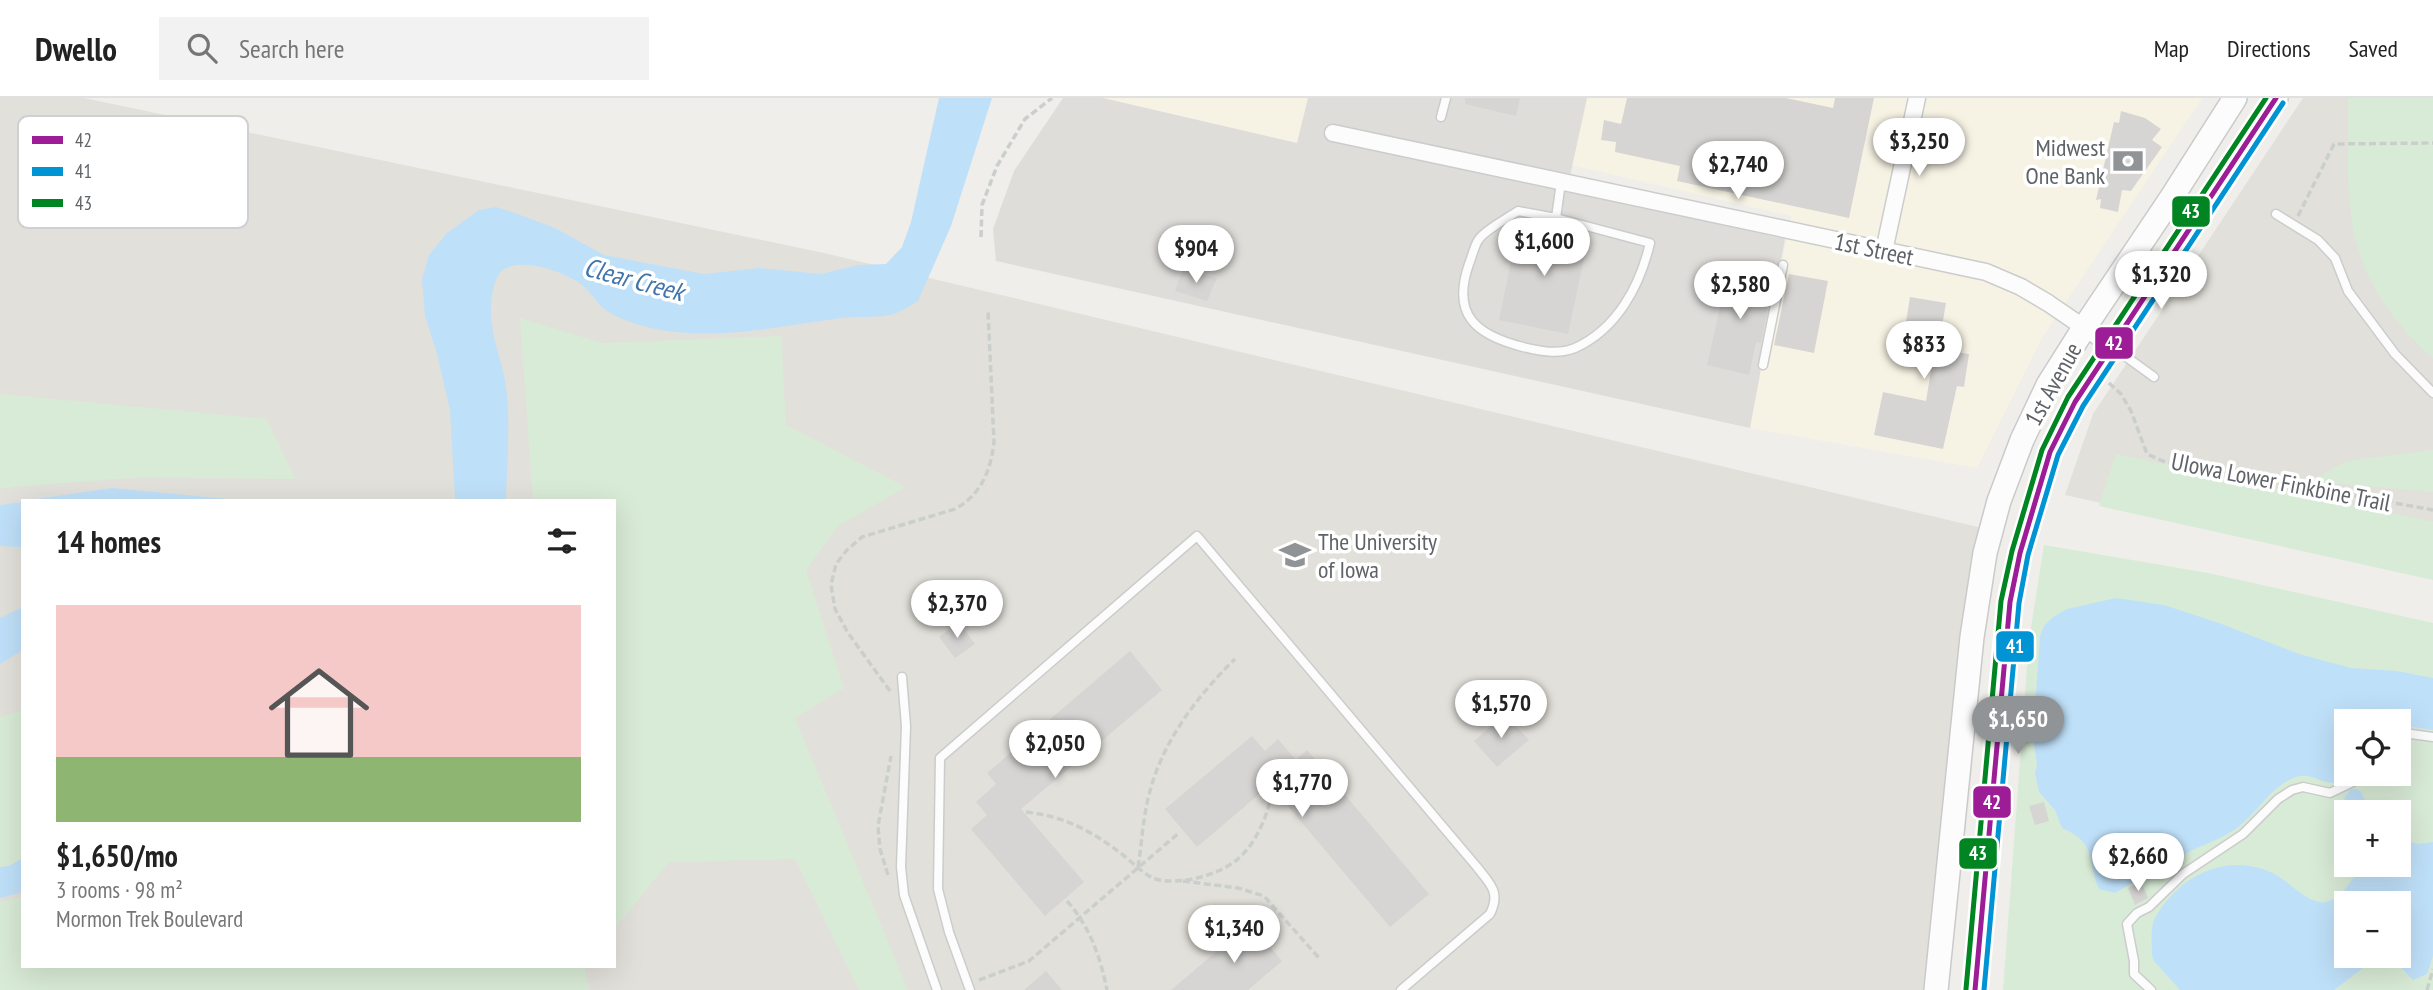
<!DOCTYPE html>
<meta charset="utf-8">
<style>
:root{--surface:#fff;--page:#f2f2f2;--text:#222;--muted:#767676;--line:#e0e0e0;--accent:#919496}
body{margin:0;font-family:"PT Sans Narrow",sans-serif;background:var(--page);color:var(--text);height:100vh;display:flex;flex-direction:column;font-size:26px;white-space:nowrap}
*{box-sizing:border-box;margin:0}
p{font-size:23px;color:var(--muted)}
.icon{flex:none;width:38px;height:38px;fill:none;stroke:currentColor;stroke-width:2;stroke-linecap:round;stroke-linejoin:round}
.map{position:relative;flex:1;overflow:hidden}
.panel{position:absolute;left:21px;top:401px;width:595px;height:469px;display:flex;flex-direction:column;background:var(--surface);border-radius:0px;box-shadow:0 7px 28px #0002}
.panel>*{flex:none}
.buttons{position:absolute;left:2334px;top:611px;display:grid;gap:14px}
.buttons a{display:grid;place-items:center;width:77px;height:77px;border-radius:0px;background:var(--surface);box-shadow:0 7px 28px #0002;font-size:35px}
.price{position:absolute;translate:-50% -60px;padding:0 16px;border-radius:24px;background:#fff;color:#222;font-size:23px;line-height:46px;filter:drop-shadow(0 2px 4px #0008)}
.price::after{content:'';position:absolute;left:50%;top:42px;width:21px;height:16px;margin-left:-10px;background:inherit;clip-path:polygon(0 0,100% 0,50% 100%)}
.price.selected{background:var(--accent);color:#fff}
ul{padding:0;list-style:none}
li{display:grid;align-content:center;gap:14px;height:371px;padding:0 35px}
li span{display:grid;place-items:center;height:217px;border-radius:0px;color:#555}
li>.icon{margin-inline-start:auto}
span .icon{width:126px;height:126px;fill:#fffc;stroke-width:1}
li b{font-size:30px}
h2{display:flex;justify-content:space-between;align-items:center;height:84px;padding:0 35px;font-size:30px}
header{display:flex;align-items:center;gap:42px;box-sizing:border-box;height:98px;padding:0 35px;background:var(--surface);border-bottom:2px solid var(--line)}
header strong{font-size:33px}
nav{display:flex;gap:38px;margin-inline-start:auto;font-size:24px}
.search{width:490px;height:63px;background:var(--page);display:flex;align-items:center;gap:18px;box-sizing:border-box;padding:0 24px;border-radius:0px;color:var(--muted);font-size:26px}
.map>svg:first-child{display:block}
.commercial{fill:#f7f3e4}
.industrial{fill:#dfddda}
.education{fill:#e2e0da;fill-rule:evenodd}
.green{fill:#d8ebd6;fill-rule:evenodd}
.water{fill:#bfe0f9;fill-rule:evenodd}
.building{fill:#d6d5d3}
.lines{fill:none;stroke-linecap:round;stroke-linejoin:round}
.lane-casing{stroke:#cbcccc;stroke-width:11}
.street-casing{stroke:#cbcccc;stroke-width:19}
.secondary-casing{stroke:#cacacb;stroke-width:26}
.path{stroke:#cacfcc;stroke-width:3.5;stroke-dasharray:7 3.5;stroke-linecap:butt}
.lane{stroke:#fdfcfc;stroke-width:8}
.street{stroke:#fdfcfc;stroke-width:16}
.secondary{stroke:#fdfcfc;stroke-width:23}
.bus-1-casing{stroke:#fff;stroke-width:10}
.bus-2-casing{stroke:#fff;stroke-width:10}
.bus-3-casing{stroke:#fff;stroke-width:10}
.bus-1{stroke:#9d1d96;stroke-width:5}
.bus-2{stroke:#0094d5;stroke-width:5}
.bus-3{stroke:#008522;stroke-width:5}
.labels{text-anchor:middle;dominant-baseline:central;stroke-width:7;stroke-linejoin:round;paint-order:stroke}
.poi-label{font-size:24px;fill:#5f6368;stroke:#fff;text-anchor:end}
.street-label{font-size:24px;fill:#5f6368;stroke:#fff}
.water-label{font-size:26px;font-style:italic;fill:#4174aa;stroke:#fff}
.key{fill:#fff;stroke:#cfd0d2;stroke-width:2}
.key-label{font-size:19px;fill:#5f6368}
.line-badge{stroke:#fff;stroke-width:2.5}
.badge-label{font-size:19px;text-anchor:middle;font-weight:bold;fill:#fff}
</style>
<header>
<strong>Dwello</strong>
<div class="search"><svg class="icon" aria-label="search" viewBox="0 0 24 24"><circle cx="10" cy="10" r="6"/><path d="M15 15l6 6"/></svg>Search here</div>
<nav><a>Map</a><a>Directions</a><a>Saved</a></nav>
</header>
<div class="map">
<svg width="2433" height="892" viewBox="0 0 2433 892">
<rect width="100%" height="100%" fill="#efeeea"/>
<path class="commercial" d="M 1103,0 L 1308,0 L 1297,45 Z
M 1587,0 L 2202,0 L 2043,238 L 1977,370 L 1750,330 L 1791,118 L 1572,67 Z"/>
<path class="industrial" d="M 1063,0 L 1103,0 L 1297,45 L 1308,0 L 1587,0 L 1567,92 L 1785,141 L 1750,330 L 996,163 L 993,131 L 1014,73 Z"/>
<path class="education" d="M 0,0 L 84,0 L 824,155 L 1982,430 L 1927,892 L 0,892 ZM 23,402 L 614,402 L 614,868 L 23,868 Z
M 2303,0 L 2433,0 L 2433,478 L 2065,397 L 2093,316 Z"/>
<path class="green" d="M 2348,0 L 2433,0 L 2433,260 C 2391,225 2358,174 2351,118 C 2346,80 2349,39 2348,0 Z
M 520,220 L 601,245 L 781,238 L 786,327 L 906,389 L 838,428 L 806,472 L 844,590 L 795,620 L 908,892 L 859,892 L 795,761 L 669,764 L 614,831 L 614,402 L 533,402 Z
M 0,296 L 267,321 L 295,381 L 142,379 L 0,390 Z
M 2433,352 L 2433,394 L 2310,383 L 2347,363 Z
M 2116,356 L 2433,424 L 2433,482 L 2099,408 Z
M 2044,447 L 2208,475 L 2433,525 L 2433,892 L 2003,892 L 2029,542 ZM 2347,623 L 2399,623 L 2399,676 L 2347,676 ZM 2347,714 L 2399,714 L 2399,766 L 2347,766 ZM 2347,805 L 2399,805 L 2399,858 L 2347,858 Z
M 23,612 L 23,760 L 9,768 L 0,769 L 0,619 Z
M 23,799 L 23,868 L 584,868 L 589,892 L 0,892 L 0,804 Z"/>
<path class="water" d="M 939,0 L 992,0 L 951,128 L 918,203 C 910,208 899,215 890,217 C 874,220 857,218 842,220 C 777,228 712,245 647,229 C 635,226 617,220 607,213 C 597,206 591,194 581,186 C 564,173 506,152 496,182 C 481,225 503,255 507,296 C 510,331 507,368 506,402 L 455,402 L 450,312 L 437,256 L 425,218 L 422,181 L 429,157 L 447,135 L 479,112 L 496,109 L 515,115 L 555,130 L 604,157 L 704,176 L 759,170 L 821,176 L 858,167 L 886,166 L 902,149 L 911,124 Z
M 112,390 L 238,402 L 30,402 Z
M 23,404 L 23,449 L 0,448 L 0,407 Z
M 2116,500 L 2164,507 L 2219,525 L 2299,556 L 2351,570 L 2397,573 L 2433,580 L 2433,632 L 2413,629 L 2399,631 L 2399,623 L 2347,623 L 2347,676 L 2351,676 C 2330,698 2317,672 2296,679 C 2270,688 2256,718 2234,732 C 2222,740 2208,745 2195,751 C 2177,759 2161,771 2143,781 L 2135,783 L 2115,795 L 2099,791 C 2086,763 2099,746 2062,730 L 2055,712 L 2039,694 L 2035,675 L 2037,667 L 2034,647 L 2035,609 L 2040,538 L 2044,528 L 2053,519 L 2067,511 Z
M 23,509 L 23,552 L 0,566 L 0,520 Z
M 2356,691 L 2360,693 L 2372,714 L 2352,712 L 2352,709 L 2344,701 L 2350,692 Z
M 2399,740 L 2418,746 L 2433,744 L 2433,858 L 2427,876 L 2413,882 L 2397,865 L 2388,861 L 2367,867 L 2334,892 L 2180,892 L 2154,863 L 2152,857 C 2152,846 2150,829 2155,820 C 2178,779 2223,755 2268,773 C 2285,779 2302,801 2319,804 C 2336,808 2356,780 2359,767 L 2399,766 ZM 2399,805 L 2399,858 L 2347,858 L 2347,805 Z
M 23,760 L 23,794 L 0,800 L 0,769 L 9,768 Z"/>
<path class="building" d="M 1465,0 L 1520,0 L 1516,18 L 1465,6 Z
M 1627,0 L 1786,0 L 1833,10 L 1835,0 L 1874,0 L 1849,120 L 1677,83 L 1680,68 L 1615,54 L 1616,44 L 1601,42 L 1604,22 L 1621,26 Z
M 2121,13 L 2145,20 L 2161,31 L 2152,42 L 2162,49 L 2131,93 L 2122,92 L 2118,114 L 2100,110 L 2101,101 L 2096,102 L 2114,24 L 2119,25 Z
M 1519,125 L 1589,137 L 1568,236 L 1499,222 Z
M 1729,170 L 1774,180 L 1761,245 L 1756,244 L 1749,277 L 1707,267 Z
M 1183,171 L 1217,180 L 1207,203 L 1175,193 Z
M 1789,176 L 1828,183 L 1814,255 L 1774,247 Z
M 1910,199 L 1946,205 L 1938,251 L 1969,256 L 1964,289 L 1957,288 L 1943,351 L 1874,337 L 1883,294 L 1926,303 L 1932,267 L 1900,261 Z
M 959,524 L 975,546 L 955,560 L 939,539 Z
M 1130,553 L 1162,592 L 1021,711 L 1084,784 L 1045,818 L 971,731 L 987,717 L 976,704 L 996,686 L 987,675 Z
M 1505,616 L 1529,642 L 1497,669 L 1474,643 Z
M 1252,638 L 1265,653 L 1278,641 L 1296,662 L 1307,652 L 1429,796 L 1390,829 L 1270,687 L 1197,749 L 1165,711 Z
M 2044,704 L 2049,723 L 2035,727 L 2029,708 Z
M 2141,784 L 2148,800 L 2135,807 L 2128,790 Z
M 1250,825 L 1282,863 L 1248,892 L 1171,892 Z
M 1046,873 L 1062,892 L 1024,892 Z"/>
<g class="lines">
<defs>
<path id="lane" d="M 1441,19 L 1446,0
M 2276,116 L 2318,142 L 2335,160 L 2348,193 L 2395,256 L 2433,295
M 1556,120 L 1650,145 C 1640,188 1617,231 1575,250 C 1558,257 1540,253 1523,249 C 1476,237 1451,217 1469,166 C 1472,159 1474,148 1479,141 C 1485,132 1508,120 1518,113 L 1556,120 L 1561,84
M 2114,250 L 2154,279
M 1763,267 L 1783,167
M 902,579 L 906,628 L 901,769 L 904,797 L 937,892
M 2399,638 L 2411,636 L 2433,639
M 970,892 L 949,834 L 938,791 L 940,660 L 1197,438 L 1477,769 C 1490,786 1501,794 1490,816 L 1401,892
M 2151,892 L 2134,876 L 2134,863 L 2127,826 L 2137,815 L 2149,809 L 2183,776 L 2243,736 L 2278,701 L 2292,692 L 2303,689 L 2330,695 L 2353,684 L 2362,676"/>
<path id="street" d="M 1333,35 L 1986,174 L 2021,189 L 2048,205 L 2111,248
M 1884,153 L 1917,0"/>
<path id="secondary" d="M 1936,892 L 1972,539 L 1985,455 L 1999,403 L 2022,342 L 2048,287 L 2084,230 L 2172,99 L 2235,0
M 1975,892 L 2010,504 L 2020,455 L 2050,354 L 2075,304 L 2276,0"/>
</defs>
<use href="#lane" class="lane-casing"/>
<use href="#street" class="street-casing"/>
<use href="#secondary" class="secondary-casing"/>
<path class="path" d="M 2298,118 L 2334,46 L 2433,45
M 981,139 L 982,107 L 997,68 L 1025,21 L 1052,0
M 2109,285 L 2121,296 L 2131,313 L 2147,356 L 2163,363 L 2433,412
M 890,593 L 848,535 L 835,511 L 831,487 L 836,466 L 847,452 L 862,439 L 955,411 C 981,397 991,372 994,344 L 988,213
M 1026,714 C 1064,718 1092,733 1123,757 C 1132,764 1142,775 1153,780 C 1176,789 1221,777 1239,760 C 1257,744 1268,716 1272,694
M 1138,769 C 1142,744 1143,718 1150,693 C 1163,643 1198,597 1235,561
M 888,777 L 880,751 L 878,728 L 891,658
M 1183,783 L 1238,790 L 1264,798 L 1319,860
M 1067,803 C 1090,829 1100,858 1107,892
M 979,882 L 1029,863 L 1180,734
M 2427,892 L 2433,871"/>
<use href="#lane" class="lane"/>
<use href="#street" class="street"/>
<use href="#secondary" class="secondary"/>
<defs>
<path id="bus-1" d="M 1975,892 L 2010,504 L 2020,455 L 2050,354 L 2075,304 L 2276,0"/>
<path id="bus-2" d="M 1984,892 L 2019,505 L 2028,457 L 2058,357 L 2083,308 L 2283,5"/>
<path id="bus-3" d="M 1966,891 L 2001,503 L 2012,453 L 2042,352 L 2068,299 L 2266,0"/>
</defs>
<use href="#bus-1" class="bus-1-casing"/>
<use href="#bus-2" class="bus-2-casing"/>
<use href="#bus-3" class="bus-3-casing"/>
<use href="#bus-1" class="bus-1"/>
<use href="#bus-2" class="bus-2"/>
<use href="#bus-3" class="bus-3"/>
</g>
<defs>
<symbol id="bank-bare" viewBox="-9 -9 18 18"><path d="M-6-4H6V4H-6ZM0-2.3a2.3 2.3 0 1 0 0 4.6a2.3 2.3 0 1 0 0-4.6Z" fill="#919496" stroke="#fff" stroke-width="2.5" paint-order="stroke"/></symbol>
<symbol id="university-bare" viewBox="-9 -9 18 18"><path d="M0-5L7-2L0 1L-7-2ZM-4 1L0 2.5L4 1V4Q0 6-4 4Z" fill="#919496" stroke="#fff" stroke-width="2.5" paint-order="stroke"/></symbol>
</defs>
<g fill-rule="evenodd">
<use href="#bank-bare" x="2106" y="41" width="44" height="44"/>
<use href="#university-bare" x="1273" y="435" width="44" height="44"/>
</g>
<g class="labels">
<g class="poi-label">
<text x="2105" y="49">Midwest<tspan x="2105" dy="28">One Bank</tspan></text>
<text x="1318" y="443" text-anchor="start">The University<tspan x="1318" dy="28">of Iowa</tspan></text>
</g>
<g class="street-label">
<text transform="translate(1874 151) rotate(12)">1st Street</text>
<text transform="translate(2053 286) rotate(-61)">1st Avenue</text>
<text transform="translate(2281 384) rotate(11)">UIowa Lower Finkbine Trail</text>
</g>
<g class="water-label">
<text transform="translate(634 181) rotate(15)">Clear Creek</text>
</g>
</g>
<rect x="18" y="18" width="230" height="112" rx="10" class="key"/>
<rect x="32" y="38" width="31" height="8" fill="#9d1d96"/>
<rect x="32" y="69" width="31" height="9" fill="#0094d5"/>
<rect x="32" y="101" width="31" height="8" fill="#008522"/>
<g class="key-label">
<text x="75" y="49">42</text>
<text x="75" y="80">41</text>
<text x="75" y="112">43</text>
</g>
<g class="line-badge">
<rect x="2171" y="97" width="40" height="33" rx="7" fill="#008522"/>
<rect x="2094" y="228" width="40" height="34" rx="7" fill="#9d1d96"/>
<rect x="1995" y="532" width="40" height="33" rx="7" fill="#0094d5"/>
<rect x="1972" y="687" width="40" height="34" rx="7" fill="#9d1d96"/>
<rect x="1958" y="739" width="40" height="33" rx="7" fill="#008522"/>
</g>
<g class="badge-label">
<text x="2191" y="120">43</text>
<text x="2114" y="252">42</text>
<text x="2015" y="555">41</text>
<text x="1992" y="711">42</text>
<text x="1978" y="762">43</text>
</g>
</svg>
<div class="buttons">
<a><svg class="icon" aria-label="locate" viewBox="0 0 24 24"><circle cx="12" cy="12" r="6"/><path d="M12 2v4M12 18v4M2 12h4M18 12h4"/></svg></a>
<a>+</a>
<a>−</a>
</div>
<b class="price" style="left:1919px;top:80px">$3,250</b>
<b class="price" style="left:1738px;top:103px">$2,740</b>
<b class="price" style="left:1544px;top:180px">$1,600</b>
<b class="price" style="left:1196px;top:187px">$904</b>
<b class="price" style="left:2161px;top:213px">$1,320</b>
<b class="price" style="left:1740px;top:223px">$2,580</b>
<b class="price" style="left:1924px;top:283px">$833</b>
<b class="price" style="left:957px;top:542px">$2,370</b>
<b class="price" style="left:1501px;top:642px">$1,570</b>
<b class="price selected" style="left:2018px;top:658px">$1,650</b>
<b class="price" style="left:1055px;top:682px">$2,050</b>
<b class="price" style="left:1302px;top:721px">$1,770</b>
<b class="price" style="left:2138px;top:795px">$2,660</b>
<b class="price" style="left:1234px;top:867px">$1,340</b>
<section class="panel">
<h2>14 homes<svg class="icon" aria-label="filters" viewBox="0 0 24 24"><path d="M4 7h16M4 17h16"/><circle cx="9" cy="7" r="2"/><circle cx="15" cy="17" r="2"/></svg></h2>
<ul>
<li><span style="background:linear-gradient(#f6c9c9 70%,#8fb573 0)"><svg class="icon" aria-label="home" viewBox="0 0 24 24"><path d="M3 11l9-7 9 7M6 9v11h12V9"/></svg></span><div><b>$1,650/mo</b><p>3 rooms · 98 m²</p><p>Mormon Trek Boulevard</p></div></li>
</ul>
</section>
</div>
